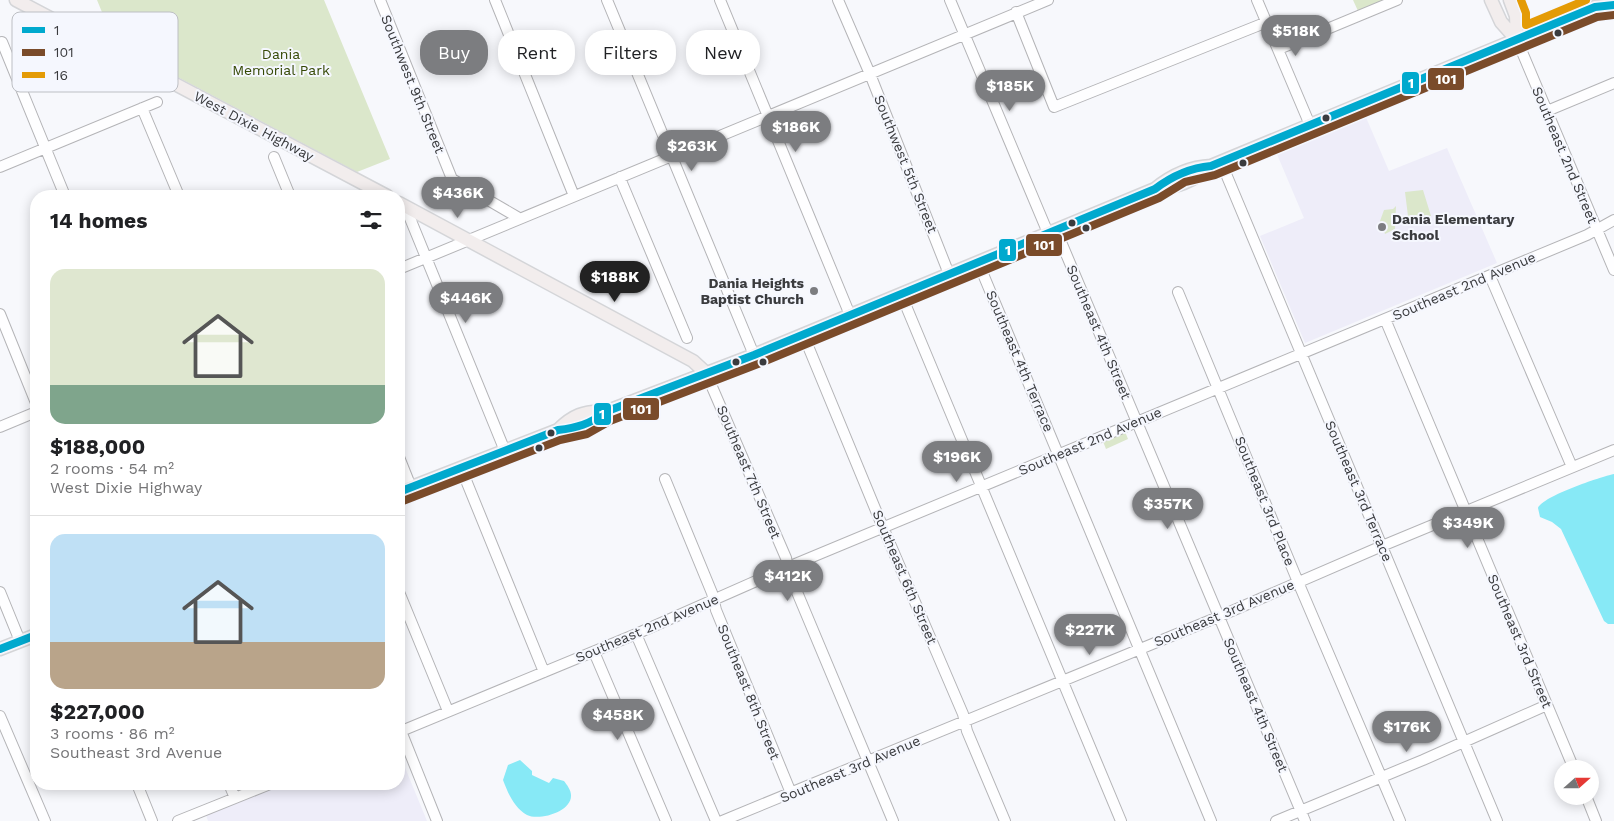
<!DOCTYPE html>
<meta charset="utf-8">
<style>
:root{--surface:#fff;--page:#f6f6f6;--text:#202124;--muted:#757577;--line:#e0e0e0;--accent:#7c7d80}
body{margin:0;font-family:"Work Sans",sans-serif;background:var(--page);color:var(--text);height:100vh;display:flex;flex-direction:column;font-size:19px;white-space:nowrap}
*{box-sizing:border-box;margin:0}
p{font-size:16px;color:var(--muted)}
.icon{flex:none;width:28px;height:28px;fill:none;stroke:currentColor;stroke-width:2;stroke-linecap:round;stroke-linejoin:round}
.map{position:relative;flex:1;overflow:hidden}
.sheet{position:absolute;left:30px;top:190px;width:375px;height:600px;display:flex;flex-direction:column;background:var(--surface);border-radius:20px;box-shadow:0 2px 12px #0003}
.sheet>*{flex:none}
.banner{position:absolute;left:420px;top:30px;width:475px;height:45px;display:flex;gap:10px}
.needle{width:32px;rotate:69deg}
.buttons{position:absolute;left:1554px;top:760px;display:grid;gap:10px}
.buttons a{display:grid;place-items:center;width:45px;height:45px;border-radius:50%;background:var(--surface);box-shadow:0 2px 12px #0003;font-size:25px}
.price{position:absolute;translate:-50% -42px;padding:0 11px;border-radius:18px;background:var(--accent);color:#fff;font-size:16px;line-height:32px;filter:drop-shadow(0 1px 2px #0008)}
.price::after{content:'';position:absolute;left:50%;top:30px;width:15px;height:11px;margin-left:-8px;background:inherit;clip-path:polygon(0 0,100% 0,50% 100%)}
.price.selected{background:#222;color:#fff}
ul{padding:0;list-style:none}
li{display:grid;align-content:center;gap:10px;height:265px;padding:0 20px}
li+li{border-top:1px solid var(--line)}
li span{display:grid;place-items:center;height:155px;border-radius:15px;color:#555}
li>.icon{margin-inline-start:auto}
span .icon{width:90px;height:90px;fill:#fffc;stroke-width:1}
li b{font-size:21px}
h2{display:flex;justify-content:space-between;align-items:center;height:60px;padding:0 20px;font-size:21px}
.chip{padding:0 18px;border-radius:20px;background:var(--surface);box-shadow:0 2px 12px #0003;font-size:18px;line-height:45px}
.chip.selected{background:var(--accent);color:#fff}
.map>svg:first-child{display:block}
.education{fill:#eeedf9}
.green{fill:#dbe7cb}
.water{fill:#87e9f6}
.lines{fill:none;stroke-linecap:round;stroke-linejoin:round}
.minor-casing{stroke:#b4b4b7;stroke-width:12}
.major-casing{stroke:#d4d5d8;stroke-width:15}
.minor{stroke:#fefeff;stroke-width:10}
.major{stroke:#f2eded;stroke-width:12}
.bus-1-casing{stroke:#f5f7fe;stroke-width:11}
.bus-2-casing{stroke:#f5f7fe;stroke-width:11}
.bus-3-casing{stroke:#f5f7fe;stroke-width:11}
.bus-1{stroke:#00a9ce;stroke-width:8}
.bus-2{stroke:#7a4b2a;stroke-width:8}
.bus-3{stroke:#e49b06;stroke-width:8}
.bus-dot{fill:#3a3b3e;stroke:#f5f7fe;stroke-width:2}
.poi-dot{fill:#7c7d80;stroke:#f5f7fe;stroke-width:2}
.labels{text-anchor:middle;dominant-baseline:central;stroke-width:4;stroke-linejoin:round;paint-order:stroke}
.park-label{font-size:14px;fill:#354804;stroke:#f5f7fe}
.street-label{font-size:14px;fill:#3a3b3e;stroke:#f5f7fe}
.poi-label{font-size:14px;font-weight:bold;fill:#3a3b3e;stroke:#f5f7fe;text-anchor:start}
.key{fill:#f5f7fe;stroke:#bdbfc4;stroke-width:1}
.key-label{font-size:14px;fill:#3a3b3e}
.line-badge{stroke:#f5f7fe;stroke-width:2}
.badge-label{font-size:14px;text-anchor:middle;font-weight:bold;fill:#fff}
</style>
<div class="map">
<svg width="1614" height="821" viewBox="0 0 1614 821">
<rect width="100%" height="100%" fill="#f7f8fc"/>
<path class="education" d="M 1365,115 L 1389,171 L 1447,148 L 1497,263 L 1305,343 L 1260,236 L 1304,218 L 1276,152 Z
M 399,753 L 427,821 L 208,821 L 206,815 L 285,784 L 399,784 Z"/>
<path class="green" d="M 97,0 L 324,0 L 390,159 L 357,172 L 115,44 Z
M 1353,0 L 1384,0 L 1358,11 Z
M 1423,190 L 1431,216 L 1408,216 L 1405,192 Z
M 1396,206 L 1395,229 L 1385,234 L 1380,221 L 1384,210 L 1393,209 Z
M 1124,429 L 1128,439 L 1106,449 L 1102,439 Z"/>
<path class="water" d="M 1614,474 L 1614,624 L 1608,624 L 1604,621 L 1561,529 L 1552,522 L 1540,517 L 1538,508 C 1543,496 1600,477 1614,474 Z
M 520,760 L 532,771 L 532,775 L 549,783 L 553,778 L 564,781 C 567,785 571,790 571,795 C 572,812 539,821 527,815 C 514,808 508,793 503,780 L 508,765 Z"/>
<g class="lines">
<defs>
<path id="minor" d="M 380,0 L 452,179 L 519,218
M 495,0 L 574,196
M 607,0 L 754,355
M 720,0 L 850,315
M 838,0 L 870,74 L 949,274
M 950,0 L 1048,233
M 1257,0 L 1310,125
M 1016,12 L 1054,107 L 1267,22
M 1517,40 L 1614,270
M 2,42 L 65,196
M 1279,49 L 1397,0
M 142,108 L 179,196
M 1547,111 L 1614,83
M 274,157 L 290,196
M 1221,162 L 1497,821
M 0,167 L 157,102
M 620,177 L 622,183 L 687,338
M 405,206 L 505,451
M 1056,230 L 1305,821
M 978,262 L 1211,821
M 399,269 L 1048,0
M 1490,276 L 1572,467
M 1178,292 L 1298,582 L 1400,821
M 901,294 L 1121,821
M 0,314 L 36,403
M 1385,319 L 1574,769
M 803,334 L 879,518 L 963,714 L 967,731 L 1005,821
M 706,373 L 786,558 L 789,573 L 893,821
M 0,427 L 36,412
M 399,457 L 411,487
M 461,468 L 544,672
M 665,479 L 712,593 L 716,610 L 791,793
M 0,592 L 20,641
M 399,592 L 448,711
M 636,634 L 716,821
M 594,652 L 666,821
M 0,716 L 45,821
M 401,731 L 437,821
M 399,732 L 636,634 L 788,567 L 1481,279 L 1587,235 L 1614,220
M 137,784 L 152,821
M 229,784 L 235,798
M 1586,796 L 1596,821
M 178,821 L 270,784
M 722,821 L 1218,617 L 1382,546 L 1614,450
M 1276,821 L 1423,760 L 1547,705"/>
<path id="major" d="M 16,0 L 387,196
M 1491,0 L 1501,22 L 1517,40
M 1510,0 L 1516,16 L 1517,40
M 1155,189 C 1177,188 1195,180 1211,166
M 399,203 L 693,361 L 706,373
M 558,430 C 572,416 585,410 605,412
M 399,492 L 558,430 C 576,429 592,424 605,412 L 754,355 L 1155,189 C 1172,175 1189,167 1211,166 L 1595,7 L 1614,5
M 0,649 L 36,635"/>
</defs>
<use href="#minor" class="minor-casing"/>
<use href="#major" class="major-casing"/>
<use href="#minor" class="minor"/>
<use href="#major" class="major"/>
<defs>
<path id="bus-1" d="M 399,492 L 558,430 C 576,428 591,424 605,412 L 754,355 L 1155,189 C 1172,176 1189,168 1211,166 L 1595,7 L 1614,5
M 0,649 L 36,635"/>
<path id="bus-2" d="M 403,501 L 560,440 L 587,434 L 610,421 L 758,364 L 1159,198 L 1185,182 L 1215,175 L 1597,17 L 1614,15"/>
<path id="bus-3" d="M 1521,0 L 1526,13 L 1526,25 L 1586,0"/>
</defs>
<use href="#bus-1" class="bus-1-casing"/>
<use href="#bus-2" class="bus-2-casing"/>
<use href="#bus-3" class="bus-3-casing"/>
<use href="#bus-1" class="bus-1"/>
<use href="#bus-2" class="bus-2"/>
<use href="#bus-3" class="bus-3"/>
</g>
<g class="bus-dot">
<circle cx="1558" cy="33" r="4.5"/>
<circle cx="1326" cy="118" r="4.5"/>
<circle cx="1243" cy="163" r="4.5"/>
<circle cx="1072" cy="223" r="4.5"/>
<circle cx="1086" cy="228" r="4.5"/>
<circle cx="736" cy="362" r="4.5"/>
<circle cx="763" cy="362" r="4.5"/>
<circle cx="551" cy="433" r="4.5"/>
<circle cx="539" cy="448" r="4.5"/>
</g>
<g class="poi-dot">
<circle cx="1382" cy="227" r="5"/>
<circle cx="814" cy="291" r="5"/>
</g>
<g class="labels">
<g class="park-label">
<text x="281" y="54">Dania<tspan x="281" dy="16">Memorial Park</tspan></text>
</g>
<g class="street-label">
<text transform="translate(413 84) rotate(68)">Southwest 9th Street</text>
<text transform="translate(254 126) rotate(28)">West Dixie Highway</text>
<text transform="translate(1565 155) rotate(67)">Southeast 2nd Street</text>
<text transform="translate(906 164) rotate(68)">Southwest 5th Street</text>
<text transform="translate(1464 286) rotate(-23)">Southeast 2nd Avenue</text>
<text transform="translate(1099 332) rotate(67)">Southeast 4th Street</text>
<text transform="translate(1020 361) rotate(67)">Southeast 4th Terrace</text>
<text transform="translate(1090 441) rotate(-23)">Southeast 2nd Avenue</text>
<text transform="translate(749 472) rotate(67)">Southeast 7th Street</text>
<text transform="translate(1359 491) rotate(67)">Southeast 3rd Terrace</text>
<text transform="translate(1265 501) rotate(68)">Southeast 3rd Place</text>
<text transform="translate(905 577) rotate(67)">Southeast 6th Street</text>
<text transform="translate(1224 613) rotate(-23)">Southeast 3rd Avenue</text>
<text transform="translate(647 628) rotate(-23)">Southeast 2nd Avenue</text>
<text transform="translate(1520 641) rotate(67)">Southeast 3rd Street</text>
<text transform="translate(749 692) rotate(68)">Southeast 8th Street</text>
<text transform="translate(1256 705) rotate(67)">Southeast 4th Street</text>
<text transform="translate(850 769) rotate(-23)">Southeast 3rd Avenue</text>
</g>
<g class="poi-label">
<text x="1392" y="219">Dania Elementary<tspan x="1392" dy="16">School</tspan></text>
<text x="804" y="283" text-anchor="end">Dania Heights<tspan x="804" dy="16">Baptist Church</tspan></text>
</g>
</g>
<rect x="12" y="12" width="166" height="80" rx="8" class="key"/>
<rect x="22" y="27" width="23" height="6" fill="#00a9ce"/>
<rect x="22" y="49" width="23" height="7" fill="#7a4b2a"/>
<rect x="22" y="72" width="23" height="6" fill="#e49b06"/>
<g class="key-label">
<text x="54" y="35">1</text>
<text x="54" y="57">101</text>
<text x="54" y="80">16</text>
</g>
<g class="line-badge">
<rect x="1427" y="67" width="38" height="24" rx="5" fill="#7a4b2a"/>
<rect x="1401" y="71" width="19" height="24" rx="5" fill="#00a9ce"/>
<rect x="1025" y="233" width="38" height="24" rx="5" fill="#7a4b2a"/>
<rect x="998" y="238" width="19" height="24" rx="5" fill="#00a9ce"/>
<rect x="622" y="397" width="38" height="24" rx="5" fill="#7a4b2a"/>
<rect x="593" y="402" width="19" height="24" rx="5" fill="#00a9ce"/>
</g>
<g class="badge-label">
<text x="1446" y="84">101</text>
<text x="1411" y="88">1</text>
<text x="1044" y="250">101</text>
<text x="1008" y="255">1</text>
<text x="641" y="414">101</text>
<text x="602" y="419">1</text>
</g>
</svg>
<div class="buttons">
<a><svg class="needle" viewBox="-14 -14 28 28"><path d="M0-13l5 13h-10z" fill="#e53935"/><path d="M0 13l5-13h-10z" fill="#757577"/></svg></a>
</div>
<b class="price" style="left:1296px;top:57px">$518K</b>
<b class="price" style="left:1010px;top:112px">$185K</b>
<b class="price" style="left:796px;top:153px">$186K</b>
<b class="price" style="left:692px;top:172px">$263K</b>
<b class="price" style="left:458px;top:219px">$436K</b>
<b class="price selected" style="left:615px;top:303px">$188K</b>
<b class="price" style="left:466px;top:324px">$446K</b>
<b class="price" style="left:957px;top:483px">$196K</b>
<b class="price" style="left:1168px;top:530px">$357K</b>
<b class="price" style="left:1468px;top:549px">$349K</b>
<b class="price" style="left:788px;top:602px">$412K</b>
<b class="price" style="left:1090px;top:656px">$227K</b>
<b class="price" style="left:618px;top:741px">$458K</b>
<b class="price" style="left:1407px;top:753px">$176K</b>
<div class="banner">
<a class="chip selected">Buy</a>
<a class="chip">Rent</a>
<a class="chip">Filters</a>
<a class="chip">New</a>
</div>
<section class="sheet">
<h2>14 homes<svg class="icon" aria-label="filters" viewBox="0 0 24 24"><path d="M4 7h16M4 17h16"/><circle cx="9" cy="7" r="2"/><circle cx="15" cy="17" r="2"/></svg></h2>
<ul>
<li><span style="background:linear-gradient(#dfe7d0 75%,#7fa58c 0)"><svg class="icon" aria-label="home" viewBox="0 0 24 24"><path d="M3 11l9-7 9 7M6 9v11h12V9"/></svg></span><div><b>$188,000</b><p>2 rooms · 54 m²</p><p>West Dixie Highway</p></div></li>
<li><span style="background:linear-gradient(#bfe0f5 70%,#b9a48a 0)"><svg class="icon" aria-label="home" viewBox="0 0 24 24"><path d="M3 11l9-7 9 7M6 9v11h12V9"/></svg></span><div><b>$227,000</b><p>3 rooms · 86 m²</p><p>Southeast 3rd Avenue</p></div></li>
</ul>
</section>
</div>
